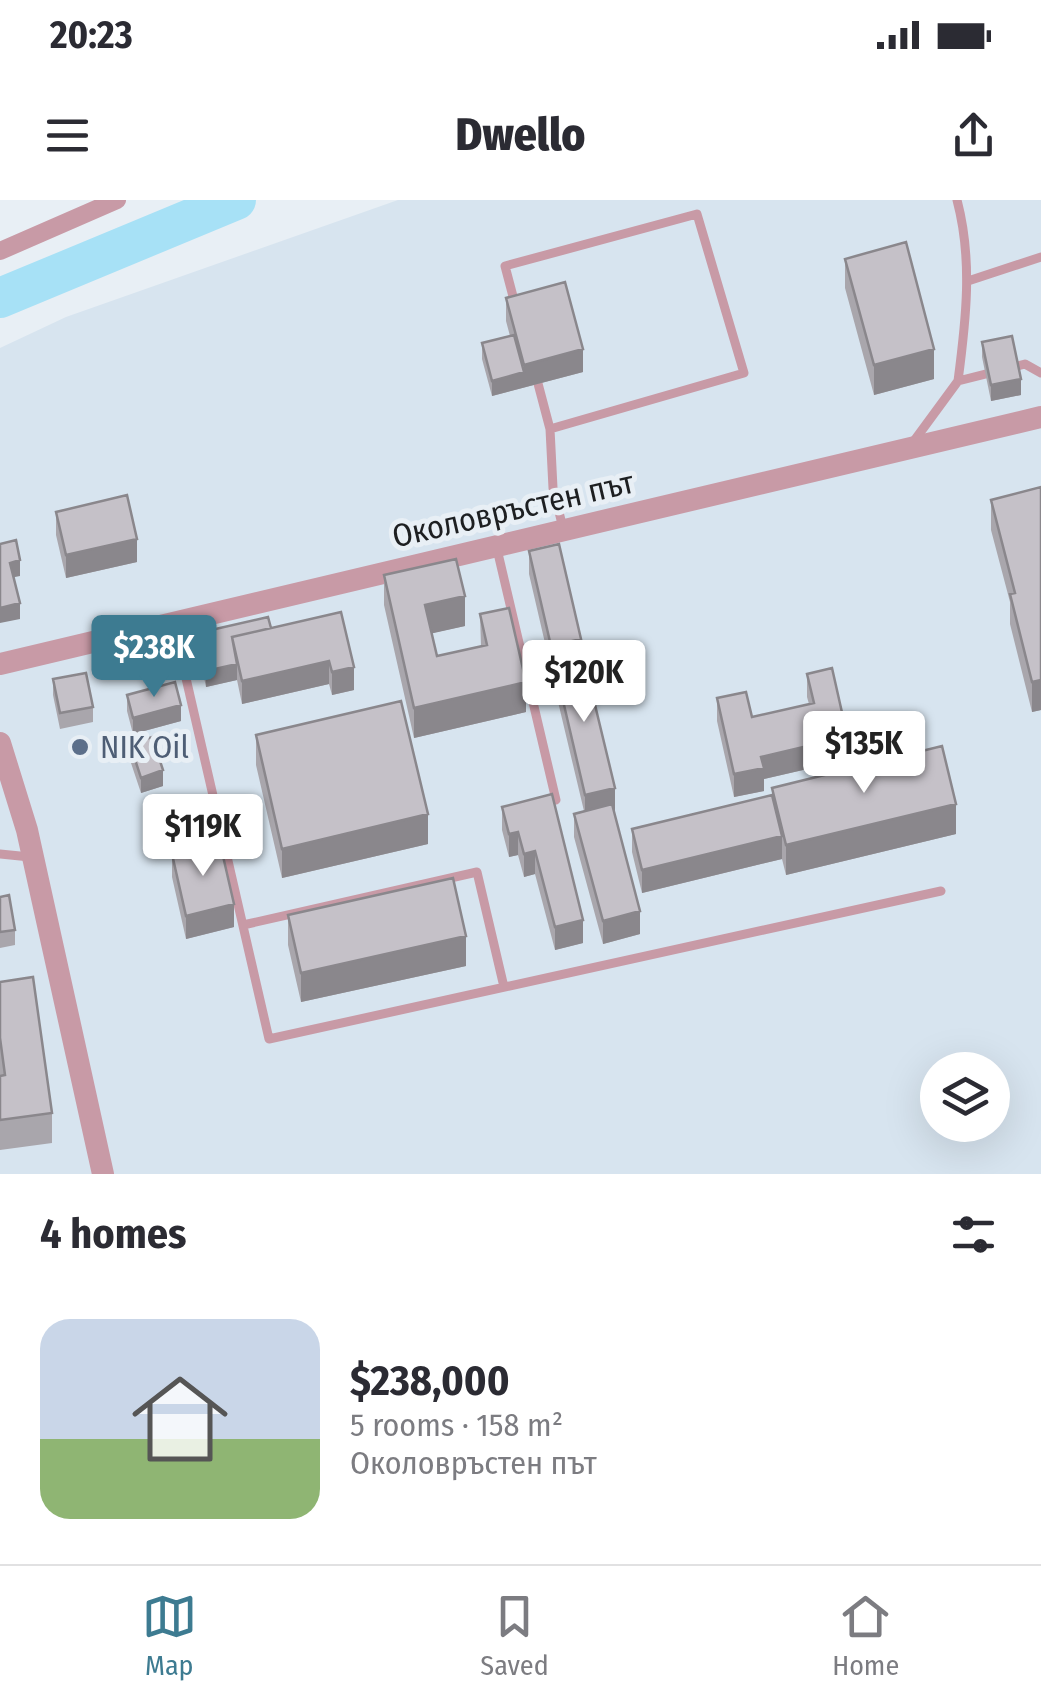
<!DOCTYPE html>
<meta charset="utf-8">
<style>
:root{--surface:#fff;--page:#f7f7f7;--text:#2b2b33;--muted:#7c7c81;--line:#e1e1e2;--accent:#3d7b91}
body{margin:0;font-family:"Fira Sans Condensed",sans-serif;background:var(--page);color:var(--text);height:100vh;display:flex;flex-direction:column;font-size:38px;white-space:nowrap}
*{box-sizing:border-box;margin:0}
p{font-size:32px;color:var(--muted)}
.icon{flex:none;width:55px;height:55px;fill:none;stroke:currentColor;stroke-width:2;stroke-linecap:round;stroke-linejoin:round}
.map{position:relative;height:974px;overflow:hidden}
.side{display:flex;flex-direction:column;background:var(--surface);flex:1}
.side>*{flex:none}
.buttons{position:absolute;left:920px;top:852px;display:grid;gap:20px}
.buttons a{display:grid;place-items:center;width:90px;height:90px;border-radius:50%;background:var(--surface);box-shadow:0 10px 40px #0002;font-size:50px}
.price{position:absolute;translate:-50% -85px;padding:0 22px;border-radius:10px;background:#fff;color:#222;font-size:32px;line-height:65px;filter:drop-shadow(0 2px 5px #0008)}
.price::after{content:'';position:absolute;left:50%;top:60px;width:30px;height:22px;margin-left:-15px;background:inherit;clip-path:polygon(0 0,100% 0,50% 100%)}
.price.on{background:var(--accent);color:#fff}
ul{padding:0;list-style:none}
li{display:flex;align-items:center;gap:30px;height:250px;padding:0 40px}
li span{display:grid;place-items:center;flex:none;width:280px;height:200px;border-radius:30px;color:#555}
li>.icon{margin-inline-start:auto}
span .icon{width:120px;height:120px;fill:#fffc;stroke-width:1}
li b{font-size:42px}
h2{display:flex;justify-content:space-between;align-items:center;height:120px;padding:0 40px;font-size:42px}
.status{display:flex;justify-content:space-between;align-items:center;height:70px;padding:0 50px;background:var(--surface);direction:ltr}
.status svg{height:28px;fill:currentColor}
header{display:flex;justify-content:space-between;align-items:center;height:130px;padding:0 40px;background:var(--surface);font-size:45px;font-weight:800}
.menu{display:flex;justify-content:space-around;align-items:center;height:140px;border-top:2px solid var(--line);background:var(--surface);font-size:28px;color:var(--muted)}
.menu a{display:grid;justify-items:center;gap:5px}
.menu .on{color:var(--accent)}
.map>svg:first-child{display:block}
.built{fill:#d7e4ef;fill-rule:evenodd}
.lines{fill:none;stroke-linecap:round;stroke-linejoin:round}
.river{stroke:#a7e1f6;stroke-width:40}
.service{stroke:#c89aa6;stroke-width:9}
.minor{stroke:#c89aa6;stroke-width:18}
.tertiary{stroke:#c89aa6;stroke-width:22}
.wall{fill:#a9a6ac}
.shaded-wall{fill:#8a878c}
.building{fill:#c5c1c8;stroke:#8a878c;stroke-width:2.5}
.service-dot{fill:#5c6f8a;stroke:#e8eff5;stroke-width:4}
.labels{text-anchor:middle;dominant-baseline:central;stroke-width:10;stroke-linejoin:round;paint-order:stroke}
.street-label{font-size:32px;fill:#1d1f21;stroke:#e8eff5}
.service-label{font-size:32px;fill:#4e5e75;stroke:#e8eff5;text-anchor:start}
</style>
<div class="status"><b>20:23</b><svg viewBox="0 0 49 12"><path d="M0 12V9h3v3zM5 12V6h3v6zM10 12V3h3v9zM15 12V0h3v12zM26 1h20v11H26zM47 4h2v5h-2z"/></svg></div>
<header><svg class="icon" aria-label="menu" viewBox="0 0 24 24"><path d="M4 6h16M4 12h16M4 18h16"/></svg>Dwello<svg class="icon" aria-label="share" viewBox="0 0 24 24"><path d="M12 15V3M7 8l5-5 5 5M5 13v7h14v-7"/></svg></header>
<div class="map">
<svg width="1041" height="974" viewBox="0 0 1041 974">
<rect width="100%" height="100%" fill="#e8eff5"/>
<path class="built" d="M 398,0 L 1041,0 L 1041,974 L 0,974 L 0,148 L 66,117 ZM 938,870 L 992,870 L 992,925 L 938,925 Z"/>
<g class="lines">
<path class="river" d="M 0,98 L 236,0"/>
<path class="service" d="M 957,0 C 973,60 966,120 958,181
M 968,81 L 1041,57
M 515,104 L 505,66 L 697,14 L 744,173 L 550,229
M 536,176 L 550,229 L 553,288 L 563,328
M 911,245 L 958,181 L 1025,164 L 1041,173
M 497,349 L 556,600
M 174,426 L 269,839 L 941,691
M 0,654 L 30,657
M 243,725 L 477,672 L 504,787"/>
<path class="minor" d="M 0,51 L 117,0"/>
<path class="tertiary" d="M 0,464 L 1041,217
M 0,543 L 27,630 L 103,974"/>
</g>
<path class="wall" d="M 845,59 L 934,179 L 874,195 L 845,88 Z
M 506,98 L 583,172 L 492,196 L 482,159 L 482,143 L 510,136 L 506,121 Z
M 982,142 L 1021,195 L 991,201 L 982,157 Z
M 1041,287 L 1041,510 L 1032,512 L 1010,424 L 1010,402 L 991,330 L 991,300 Z
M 56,312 L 137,362 L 66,378 L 56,335 Z
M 529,351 L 581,456 L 640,734 L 603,744 L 574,637 L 574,614 L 584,611 L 554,485 L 554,468 L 551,469 L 529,374 Z
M 384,375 L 465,426 L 432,433 L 437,456 L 481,446 L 480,414 L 526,512 L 414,538 L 384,405 Z
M 341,412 L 354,490 L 332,495 L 329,484 L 242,504 L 237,480 L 206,487 L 198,449 L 198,433 L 271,428 Z
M 807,474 L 850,569 L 956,634 L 786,675 L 782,659 L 642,693 L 632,652 L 632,629 L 772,595 L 772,588 L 818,576 L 816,567 L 764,579 L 764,591 L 734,597 L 717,521 L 717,498 L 752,517 L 809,504 L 807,497 Z
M 53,479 L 93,507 L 93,522 L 60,529 L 53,495 Z
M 127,495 L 181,521 L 133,534 L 127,511 Z
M 256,535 L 428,644 L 282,678 L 256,565 Z
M 130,544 L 163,586 L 141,593 L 130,560 Z
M 552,594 L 583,743 L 555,750 L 535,674 L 524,677 L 518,655 L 509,657 L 502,630 L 502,607 Z
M 172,654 L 234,727 L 186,739 L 172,677 Z
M 0,697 L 15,730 L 15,745 L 0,748 Z
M 288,715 L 466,766 L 301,802 L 288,745 Z
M 0,782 L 52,913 L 52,943 L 0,950 Z"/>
<path class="shaded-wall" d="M 583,149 L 583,172 L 492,196 L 492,181 L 524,172 L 524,165 Z
M 934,149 L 934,179 L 874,195 L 874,165 Z
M 1021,179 L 1021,195 L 991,201 L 991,185 Z
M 137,339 L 137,362 L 66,378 L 66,355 Z
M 20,360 L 20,376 L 10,378 L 10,363 Z
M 465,396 L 465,426 L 425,435 L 425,405 Z
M 20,403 L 20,419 L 0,423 L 0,408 Z
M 581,439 L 581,462 L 554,462 L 554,468 L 551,469 L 551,446 Z
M 329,461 L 329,484 L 242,504 L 242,481 Z
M 237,464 L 237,480 L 206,487 L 206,471 Z
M 354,467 L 354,490 L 332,495 L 332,472 Z
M 1041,480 L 1041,510 L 1032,512 L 1032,482 Z
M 526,482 L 526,512 L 414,538 L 414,508 Z
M 181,505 L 181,521 L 133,534 L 133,518 Z
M 816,544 L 816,567 L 764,579 L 764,591 L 734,597 L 734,574 L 761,557 Z
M 850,548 L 850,571 L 819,578 L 819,555 Z
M 163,570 L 163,586 L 141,593 L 141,578 Z
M 615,588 L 615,611 L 585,618 L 585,595 Z
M 956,604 L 956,634 L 786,675 L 786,645 Z
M 428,614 L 428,644 L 282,678 L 282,649 Z
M 518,632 L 518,655 L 509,657 L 509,634 Z
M 782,636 L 782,659 L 642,693 L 642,670 Z
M 535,651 L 535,674 L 524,677 L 524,654 Z
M 234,704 L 234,727 L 186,739 L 186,716 Z
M 640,711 L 640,734 L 603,744 L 603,721 Z
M 583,720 L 583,743 L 555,750 L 555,727 Z
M 466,736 L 466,766 L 301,802 L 301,773 Z"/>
<path class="building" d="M 906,42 L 934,149 L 874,165 L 845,59 Z
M 565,82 L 583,149 L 524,165 L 506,98 Z
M 514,135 L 524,172 L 492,181 L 482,143 Z
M 1012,136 L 1021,179 L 991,185 L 982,142 Z
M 1041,287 L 1041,480 L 1032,482 L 1010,394 L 1015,393 L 991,300 Z
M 127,295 L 137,339 L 66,355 L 56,312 Z
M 16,340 L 20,360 L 10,363 L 20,403 L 0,408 L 0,344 Z
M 559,344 L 581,439 L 551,446 L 529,351 Z
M 456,359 L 465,396 L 425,405 L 437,456 L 487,445 L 480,414 L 509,408 L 526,482 L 414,508 L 384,375 Z
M 341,412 L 354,467 L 332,472 L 329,461 L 242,481 L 232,437 Z
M 268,417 L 271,428 L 232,437 L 237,464 L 206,471 L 198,433 Z
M 583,455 L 615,588 L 585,595 L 554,462 Z
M 832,468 L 850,548 L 819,555 L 816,544 L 761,557 L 764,568 L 734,574 L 717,498 L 746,492 L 752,517 L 814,503 L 807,474 Z
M 86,473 L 93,507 L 60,513 L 53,479 Z
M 175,482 L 181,505 L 133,518 L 127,495 Z
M 401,501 L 428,614 L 282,649 L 256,535 Z
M 152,537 L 163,570 L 141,578 L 130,544 Z
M 942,546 L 956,604 L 786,645 L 772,588 Z
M 552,594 L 583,720 L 555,727 L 535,651 L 524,654 L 518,632 L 509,634 L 502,607 Z
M 772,595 L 782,636 L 642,670 L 632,629 Z
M 612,604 L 640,711 L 603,721 L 574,614 Z
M 220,643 L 234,704 L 186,716 L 172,654 Z
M 453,678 L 466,736 L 301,773 L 288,715 Z
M 9,695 L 15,730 L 0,732 L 0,697 Z
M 33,777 L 52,913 L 0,920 L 0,876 L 5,875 L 0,838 L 0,782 Z"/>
<circle class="service-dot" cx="80" cy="547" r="10"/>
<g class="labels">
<g class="street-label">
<text transform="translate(513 309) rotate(-13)">Околовръстен път</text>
</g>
<g class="service-label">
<text x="100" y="547">NIK Oil</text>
</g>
</g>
</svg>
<div class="buttons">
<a><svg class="icon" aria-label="layers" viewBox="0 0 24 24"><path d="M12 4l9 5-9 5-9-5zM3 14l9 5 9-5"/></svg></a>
</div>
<b class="price on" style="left:154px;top:500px">$238K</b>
<b class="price" style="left:584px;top:525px">$120K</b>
<b class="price" style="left:864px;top:596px">$135K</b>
<b class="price" style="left:203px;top:679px">$119K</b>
</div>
<section class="side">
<h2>4 homes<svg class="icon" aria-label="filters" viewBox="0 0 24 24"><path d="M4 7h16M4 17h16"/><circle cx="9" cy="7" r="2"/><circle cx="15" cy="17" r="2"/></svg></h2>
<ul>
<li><span style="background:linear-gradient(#c9d6e8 60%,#8fb573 0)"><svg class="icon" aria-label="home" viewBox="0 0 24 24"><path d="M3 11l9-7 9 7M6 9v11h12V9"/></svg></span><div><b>$238,000</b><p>5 rooms · 158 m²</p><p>Околовръстен път</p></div></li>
</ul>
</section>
<nav class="menu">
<a class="on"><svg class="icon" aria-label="map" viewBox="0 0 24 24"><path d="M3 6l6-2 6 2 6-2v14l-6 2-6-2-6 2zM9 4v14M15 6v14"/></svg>Map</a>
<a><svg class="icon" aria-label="saved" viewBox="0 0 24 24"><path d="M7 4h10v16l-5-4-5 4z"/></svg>Saved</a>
<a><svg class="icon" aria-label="home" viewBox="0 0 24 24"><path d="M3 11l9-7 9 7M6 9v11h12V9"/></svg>Home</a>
</nav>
